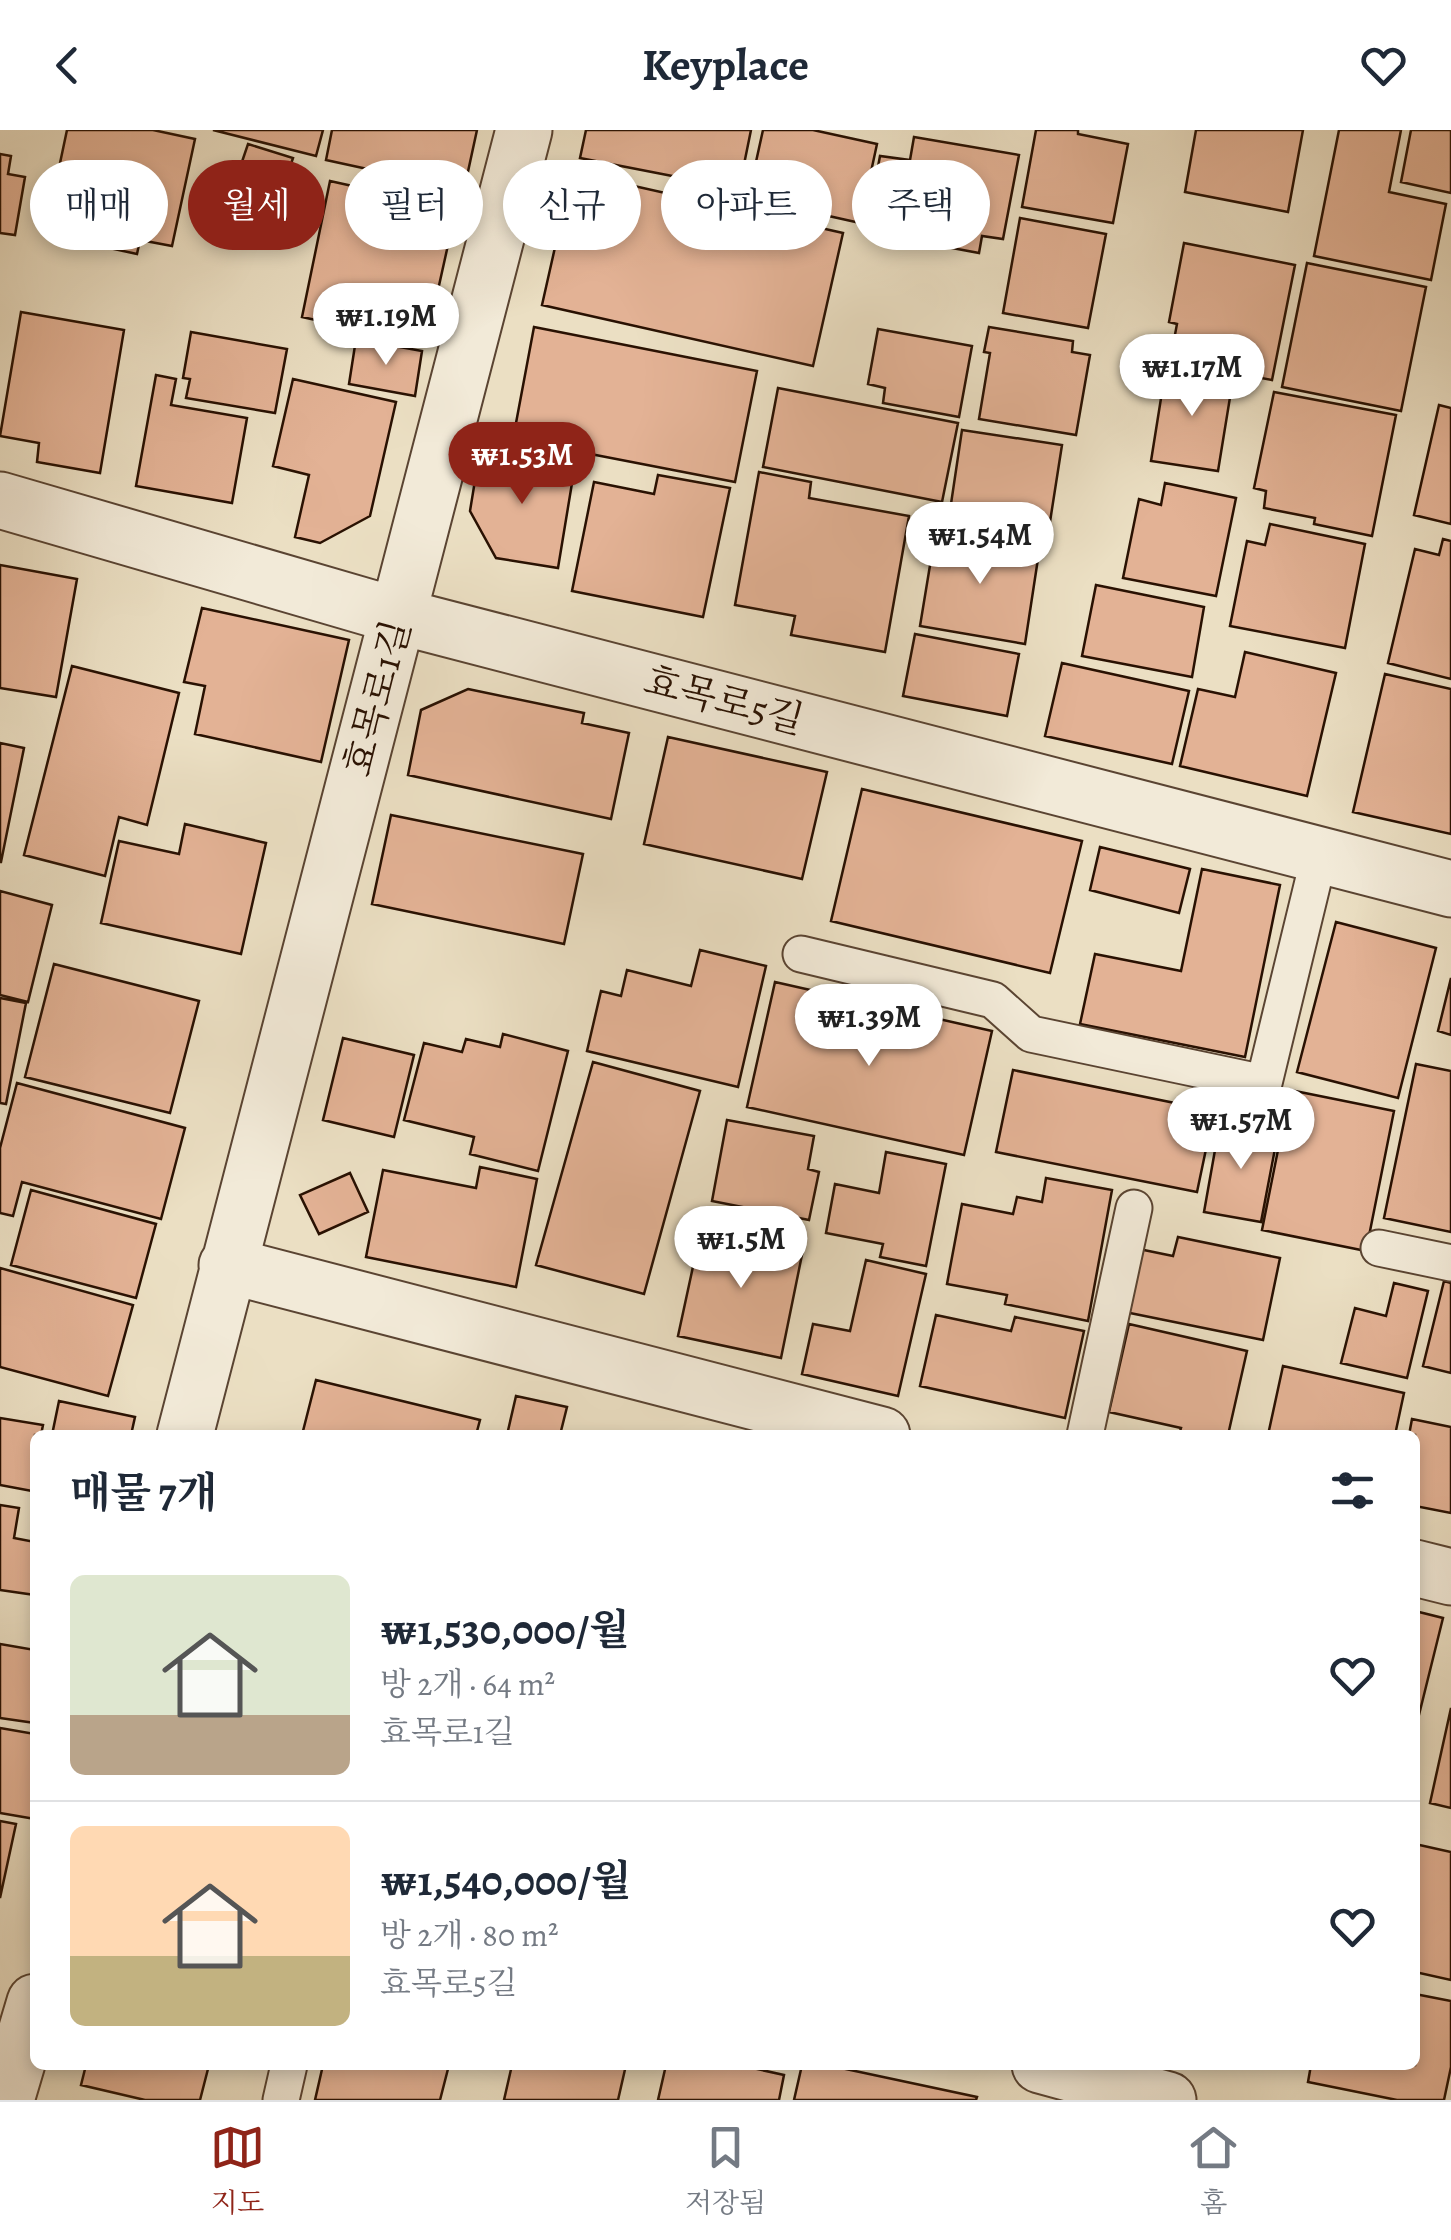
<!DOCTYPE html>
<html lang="ko">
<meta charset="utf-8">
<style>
:root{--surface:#fff;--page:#f6f6f7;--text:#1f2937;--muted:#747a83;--line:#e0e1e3;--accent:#8f2418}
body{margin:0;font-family:Alegreya,"Noto Serif KR",serif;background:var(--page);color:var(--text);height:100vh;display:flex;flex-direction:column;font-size:38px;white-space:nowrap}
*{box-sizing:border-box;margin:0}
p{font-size:32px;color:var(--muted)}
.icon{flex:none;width:55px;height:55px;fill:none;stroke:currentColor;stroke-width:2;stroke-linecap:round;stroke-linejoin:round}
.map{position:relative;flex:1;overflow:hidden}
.sheet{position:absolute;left:30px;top:1300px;width:1390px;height:640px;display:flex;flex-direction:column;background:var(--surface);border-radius:15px;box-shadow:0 5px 15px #0003}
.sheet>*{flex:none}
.banner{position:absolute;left:30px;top:30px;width:1392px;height:90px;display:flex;gap:20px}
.price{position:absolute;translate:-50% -85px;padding:0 22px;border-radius:35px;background:#fff;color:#222;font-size:32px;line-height:65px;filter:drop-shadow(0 2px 5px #0008)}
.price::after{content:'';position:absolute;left:50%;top:60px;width:30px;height:22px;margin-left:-15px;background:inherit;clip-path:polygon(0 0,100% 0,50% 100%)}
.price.selected{background:var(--accent);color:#fff}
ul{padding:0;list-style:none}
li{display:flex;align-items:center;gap:30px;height:250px;padding:0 40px}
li+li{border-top:2px solid var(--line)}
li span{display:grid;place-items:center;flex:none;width:280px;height:200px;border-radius:15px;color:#555}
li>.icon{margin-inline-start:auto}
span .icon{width:120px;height:120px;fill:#fffc;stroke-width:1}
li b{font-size:42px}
h2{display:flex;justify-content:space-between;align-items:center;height:120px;padding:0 40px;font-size:42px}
.tag{padding:0 35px;border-radius:45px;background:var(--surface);box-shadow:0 5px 15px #0003;font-size:35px;line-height:90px}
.tag.selected{background:var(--accent);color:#fff}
header{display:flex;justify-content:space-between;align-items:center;height:130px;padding:0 40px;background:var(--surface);font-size:45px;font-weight:700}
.tab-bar{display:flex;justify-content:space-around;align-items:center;height:140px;border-top:2px solid var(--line);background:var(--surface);font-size:28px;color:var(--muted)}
.tab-bar a{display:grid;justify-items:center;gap:5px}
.tab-bar .selected{color:var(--accent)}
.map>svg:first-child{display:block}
.building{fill:#e3b295;stroke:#291102;stroke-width:2.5}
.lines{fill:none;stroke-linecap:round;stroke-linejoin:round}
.service-casing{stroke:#5a4432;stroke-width:39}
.minor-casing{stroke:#5a4432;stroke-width:59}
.service{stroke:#f2ead8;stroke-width:35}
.minor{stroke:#f2ead8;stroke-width:55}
.labels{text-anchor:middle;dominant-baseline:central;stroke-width:8;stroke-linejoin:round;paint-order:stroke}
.street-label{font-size:38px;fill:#291102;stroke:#f2ead8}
</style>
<header><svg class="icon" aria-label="back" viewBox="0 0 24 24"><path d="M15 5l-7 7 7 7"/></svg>Keyplace<svg class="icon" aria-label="heart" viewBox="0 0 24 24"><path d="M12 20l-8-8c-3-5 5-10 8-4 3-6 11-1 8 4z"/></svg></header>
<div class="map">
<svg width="1451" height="1970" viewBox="0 0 1451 1970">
<rect width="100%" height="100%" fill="#ebdfc3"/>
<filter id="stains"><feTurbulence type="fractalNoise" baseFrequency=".002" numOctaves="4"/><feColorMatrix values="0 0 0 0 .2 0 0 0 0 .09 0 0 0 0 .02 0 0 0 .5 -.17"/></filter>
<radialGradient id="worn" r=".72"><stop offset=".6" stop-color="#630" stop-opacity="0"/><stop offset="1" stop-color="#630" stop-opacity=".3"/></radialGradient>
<path class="building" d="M 67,0 L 153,0 L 195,9 L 172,116 L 140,110 L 137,124 L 45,104 Z
M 213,0 L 323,0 L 316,26 Z
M 332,0 L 477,0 L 464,60 L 326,30 Z
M 586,0 L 751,0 L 739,59 L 580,28 Z
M 763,0 L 813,0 L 877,14 L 860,93 L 748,68 Z
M 1036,0 L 1078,0 L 1078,4 L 1128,14 L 1113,93 L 1022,77 Z
M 1196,0 L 1303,0 L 1288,82 L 1185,62 Z
M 1339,0 L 1401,0 L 1389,62 L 1446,74 L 1431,150 L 1314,126 Z
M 1411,0 L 1451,0 L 1451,63 L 1401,52 Z
M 914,7 L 1019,25 L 1003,109 L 982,106 L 979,123 L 866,102 L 880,26 L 910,30 Z
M 248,14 L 293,28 L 273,88 L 228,73 Z
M 0,24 L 11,26 L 8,44 L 25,47 L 15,105 L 0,103 Z
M 572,42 L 843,103 L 813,236 L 542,175 Z
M 330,51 L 456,79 L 426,214 L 302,187 Z
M 1020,88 L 1106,104 L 1088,198 L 1003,183 Z
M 1184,113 L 1295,135 L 1272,250 L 1170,231 L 1177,194 L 1169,192 Z
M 1307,133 L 1426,157 L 1401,281 L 1282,257 Z
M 21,182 L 124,200 L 100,343 L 37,332 L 39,313 L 0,306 Z
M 534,197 L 757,241 L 735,352 L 513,309 Z
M 989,197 L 1073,211 L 1072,222 L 1090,225 L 1076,305 L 979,289 L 990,223 L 984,222 Z
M 878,199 L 972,216 L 959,287 L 883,273 L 885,258 L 868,254 Z
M 191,202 L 287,219 L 275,283 L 186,268 L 190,249 L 183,248 Z
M 356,209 L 422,221 L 415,266 L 349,254 Z
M 1166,237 L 1233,249 L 1218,341 L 1151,331 Z
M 156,245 L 176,249 L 171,275 L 247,288 L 232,373 L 136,356 Z
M 293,249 L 396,272 L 370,386 L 320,413 L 295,407 L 309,345 L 273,336 Z
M 778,258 L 958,293 L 942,372 L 763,337 Z
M 1274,262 L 1396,285 L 1372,406 L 1314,394 L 1315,388 L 1264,378 L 1266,361 L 1254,358 Z
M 1439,275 L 1451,278 L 1451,394 L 1414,385 Z
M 962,300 L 1062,315 L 1047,411 L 948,394 Z
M 480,320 L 575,335 L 558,438 L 496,428 L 470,381 Z
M 759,342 L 811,352 L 809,368 L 909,386 L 885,522 L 791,505 L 795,486 L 735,475 Z
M 658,345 L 730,358 L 703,487 L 572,461 L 594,352 L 654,364 Z
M 1165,353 L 1236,368 L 1216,466 L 1123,448 L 1139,369 L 1161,375 Z
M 1270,394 L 1365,414 L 1345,518 L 1230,496 L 1247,411 L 1265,415 Z
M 936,399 L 1022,413 L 1021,420 L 1039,422 L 1025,514 L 920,496 Z
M 1443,409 L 1451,411 L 1451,549 L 1388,533 L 1415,419 L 1439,425 Z
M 0,435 L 77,449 L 56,567 L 0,558 Z
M 1096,455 L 1204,477 L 1192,547 L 1082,526 Z
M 202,478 L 349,510 L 321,632 L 195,604 L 205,556 L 184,552 Z
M 915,504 L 1019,524 L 1007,586 L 903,566 Z
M 1245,522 L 1336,543 L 1307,666 L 1180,636 L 1198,559 L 1235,567 Z
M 1062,533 L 1189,561 L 1172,634 L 1045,606 Z
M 72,536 L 179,563 L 147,695 L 119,687 L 105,746 L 24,725 Z
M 1385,544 L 1451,559 L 1451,704 L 1353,682 Z
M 468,559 L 584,583 L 582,593 L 629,603 L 611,689 L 408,645 L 421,580 Z
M 668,607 L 827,642 L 802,749 L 644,714 Z
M 0,613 L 24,618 L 1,732 L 0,732 Z
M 862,659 L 1082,711 L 1050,843 L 831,791 Z
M 391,685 L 583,724 L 564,814 L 372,774 Z
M 185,694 L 266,713 L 241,824 L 101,793 L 119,711 L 179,724 Z
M 1100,717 L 1190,739 L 1179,783 L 1090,760 Z
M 1202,739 L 1280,755 L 1245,927 L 1080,894 L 1095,824 L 1181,841 Z
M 0,761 L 52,775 L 28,872 L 0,865 Z
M 1336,792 L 1436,818 L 1398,968 L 1297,942 Z
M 700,820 L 766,836 L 738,957 L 587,921 L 601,861 L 621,866 L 627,840 L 691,856 Z
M 54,834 L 199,871 L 170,983 L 25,947 Z
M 1451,848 L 1451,905 L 1438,901 Z
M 775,852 L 992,901 L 964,1025 L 747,977 Z
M 0,868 L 26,873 L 6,974 L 0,973 Z
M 503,904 L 568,921 L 538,1041 L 470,1024 L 474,1007 L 404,990 L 424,913 L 462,922 L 466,909 L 500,917 Z
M 343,908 L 414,925 L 394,1007 L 323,990 Z
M 593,932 L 700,961 L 644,1164 L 536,1135 Z
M 1416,934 L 1451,941 L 1451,1102 L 1384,1088 Z
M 1013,940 L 1214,981 L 1197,1062 L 996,1022 Z
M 17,953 L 185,998 L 161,1089 L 22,1052 L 13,1086 L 0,1083 L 0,1018 Z
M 1290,960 L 1394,981 L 1366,1121 L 1262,1100 Z
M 727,990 L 814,1006 L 808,1039 L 819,1042 L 809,1090 L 712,1071 Z
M 1220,992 L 1278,1003 L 1261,1092 L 1204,1082 Z
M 886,1022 L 946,1034 L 926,1136 L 880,1127 L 883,1114 L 826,1103 L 835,1054 L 879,1063 Z
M 480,1037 L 537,1049 L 516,1157 L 366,1127 L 383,1040 L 476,1058 Z
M 350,1043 L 368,1082 L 319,1104 L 300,1065 Z
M 1046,1048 L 1112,1060 L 1088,1191 L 1005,1174 L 1007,1165 L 947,1154 L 962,1074 L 1013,1084 L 1017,1067 L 1042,1072 Z
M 31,1060 L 156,1094 L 136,1168 L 11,1135 Z
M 702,1095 L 804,1115 L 781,1228 L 678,1206 Z
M 1178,1107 L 1280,1128 L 1263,1210 L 1125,1182 L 1139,1119 L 1173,1126 Z
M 866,1130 L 926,1144 L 898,1266 L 802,1244 L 813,1194 L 850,1201 Z
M 0,1138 L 133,1175 L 108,1266 L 0,1237 Z
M 1444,1151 L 1451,1153 L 1451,1243 L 1423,1236 Z
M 1394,1153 L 1428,1161 L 1407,1248 L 1341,1233 L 1355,1178 L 1386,1186 Z
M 936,1185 L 1011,1201 L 1015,1187 L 1084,1201 L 1065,1288 L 920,1256 Z
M 1129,1194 L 1247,1221 L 1228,1305 L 1179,1305 L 1181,1298 L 1109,1282 Z
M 1283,1236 L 1404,1263 L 1395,1305 L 1268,1305 Z
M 316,1250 L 480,1290 L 476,1305 L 302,1305 Z
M 516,1266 L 567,1277 L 561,1301 L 579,1305 L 507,1305 Z
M 59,1271 L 135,1287 L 131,1305 L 52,1305 Z
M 0,1288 L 43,1295 L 41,1305 L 35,1305 L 32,1361 L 0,1355 Z
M 1412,1289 L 1451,1297 L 1451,1383 L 1415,1376 L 1415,1305 L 1409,1305 Z
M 0,1375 L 19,1378 L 14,1408 L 35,1412 L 35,1465 L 0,1460 Z
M 1415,1481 L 1443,1488 L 1415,1601 Z
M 0,1514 L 35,1520 L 35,1593 L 0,1588 Z
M 1451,1578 L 1451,1678 L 1430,1673 Z
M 0,1598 L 35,1604 L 35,1689 L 0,1683 Z
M 0,1691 L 16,1694 L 0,1768 Z
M 1415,1714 L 1451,1722 L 1451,1850 L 1415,1842 Z
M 1415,1864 L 1451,1871 L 1451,1937 L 1444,1970 L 1397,1970 L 1308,1952 L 1311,1935 L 1415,1935 Z
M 86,1935 L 209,1935 L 200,1970 L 145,1970 L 81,1955 Z
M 323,1935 L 449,1935 L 440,1970 L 315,1970 Z
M 512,1935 L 626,1935 L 618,1970 L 504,1970 Z
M 666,1935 L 739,1935 L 784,1945 L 779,1970 L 658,1970 Z
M 802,1935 L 827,1935 L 977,1967 L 976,1970 L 794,1970 Z"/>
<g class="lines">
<defs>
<path id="service" d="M 801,824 L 993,870 L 1031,904 L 1264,953 L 1319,727
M 1379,1118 L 1451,1133
M 1085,1305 L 1134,1078
M 281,1970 L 289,1935"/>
<path id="minor" d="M 0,370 L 398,486 L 1451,759
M 227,1135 L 882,1305
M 185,1305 L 524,0
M 1415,1438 L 1451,1447
M 1040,1935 L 1168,1970
M 6,1970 L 35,1872"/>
</defs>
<use href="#service" class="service-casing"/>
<use href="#minor" class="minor-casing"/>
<use href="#service" class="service"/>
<use href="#minor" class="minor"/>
</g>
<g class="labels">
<g class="street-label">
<text transform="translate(377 568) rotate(-75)">효목로1길</text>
<text transform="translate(724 570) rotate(15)">효목로5길</text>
</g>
</g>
<rect width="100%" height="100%" filter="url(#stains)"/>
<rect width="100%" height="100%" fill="url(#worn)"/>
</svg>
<b class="price" style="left:386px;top:238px">₩1.19M</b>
<b class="price" style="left:1192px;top:289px">₩1.17M</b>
<b class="price selected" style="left:522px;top:377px">₩1.53M</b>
<b class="price" style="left:980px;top:457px">₩1.54M</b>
<b class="price" style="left:869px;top:939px">₩1.39M</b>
<b class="price" style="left:1241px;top:1042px">₩1.57M</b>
<b class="price" style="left:741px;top:1161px">₩1.5M</b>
<div class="banner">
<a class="tag">매매</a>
<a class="tag selected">월세</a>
<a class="tag">필터</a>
<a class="tag">신규</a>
<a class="tag">아파트</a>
<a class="tag">주택</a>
</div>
<section class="sheet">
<h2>매물 7개<svg class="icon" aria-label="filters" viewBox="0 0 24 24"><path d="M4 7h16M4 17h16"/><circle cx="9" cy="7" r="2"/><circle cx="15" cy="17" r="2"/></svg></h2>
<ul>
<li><span style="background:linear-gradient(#dfe7d0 70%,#b9a48a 0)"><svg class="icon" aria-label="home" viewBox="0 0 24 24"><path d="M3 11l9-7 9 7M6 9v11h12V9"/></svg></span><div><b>₩1,530,000/월</b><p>방 2개 · 64 m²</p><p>효목로1길</p></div><svg class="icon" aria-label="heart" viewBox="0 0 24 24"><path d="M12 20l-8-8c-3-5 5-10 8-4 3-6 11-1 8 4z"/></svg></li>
<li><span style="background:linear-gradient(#ffd9b3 65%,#c2b280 0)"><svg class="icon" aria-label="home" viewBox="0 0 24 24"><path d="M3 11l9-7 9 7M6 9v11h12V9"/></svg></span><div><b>₩1,540,000/월</b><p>방 2개 · 80 m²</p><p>효목로5길</p></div><svg class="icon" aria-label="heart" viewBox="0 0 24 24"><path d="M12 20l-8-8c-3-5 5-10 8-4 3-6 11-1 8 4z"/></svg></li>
</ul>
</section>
</div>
<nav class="tab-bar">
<a class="selected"><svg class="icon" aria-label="map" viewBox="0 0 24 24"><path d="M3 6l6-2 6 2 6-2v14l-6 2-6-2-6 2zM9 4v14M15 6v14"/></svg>지도</a>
<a><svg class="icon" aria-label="saved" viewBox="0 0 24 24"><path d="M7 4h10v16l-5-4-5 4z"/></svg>저장됨</a>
<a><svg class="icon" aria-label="home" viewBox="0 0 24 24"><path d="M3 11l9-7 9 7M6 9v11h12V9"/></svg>홈</a>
</nav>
